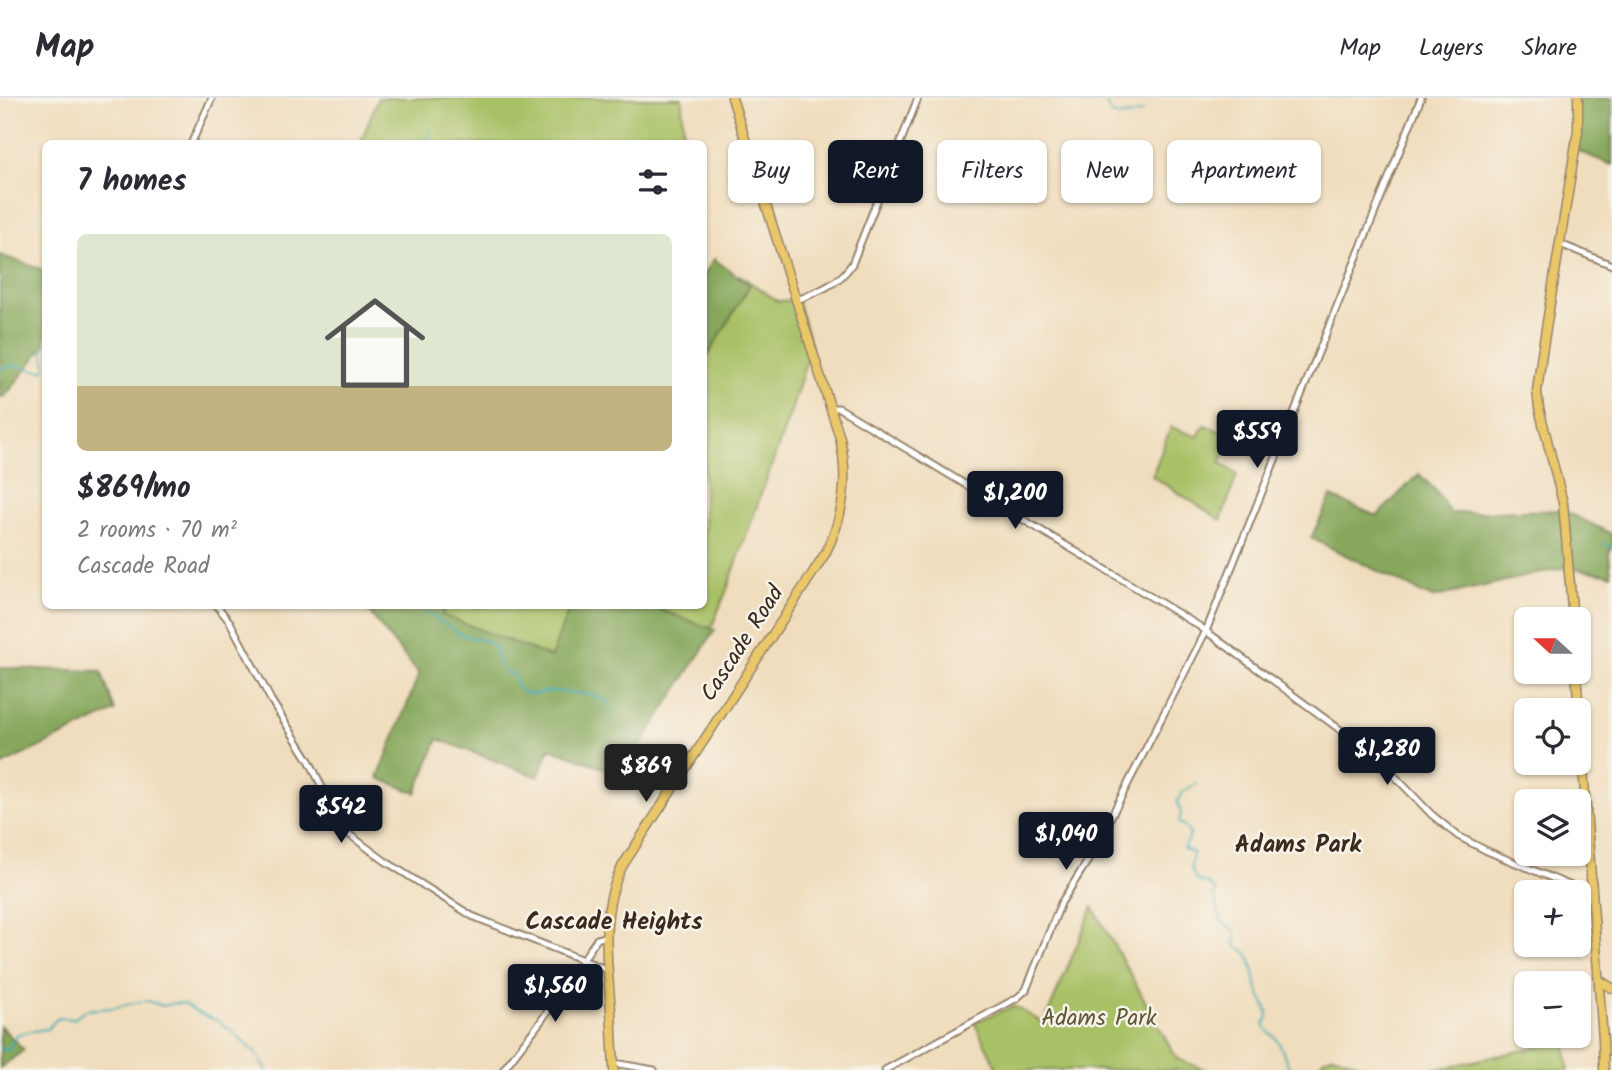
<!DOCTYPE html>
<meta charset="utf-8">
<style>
:root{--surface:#fff;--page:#f2f2f3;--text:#2b2b33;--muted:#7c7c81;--line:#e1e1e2;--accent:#111827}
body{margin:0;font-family:Kalam,sans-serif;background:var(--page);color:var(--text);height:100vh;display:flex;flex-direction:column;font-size:26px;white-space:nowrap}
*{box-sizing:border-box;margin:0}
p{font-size:23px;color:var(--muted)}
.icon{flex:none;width:38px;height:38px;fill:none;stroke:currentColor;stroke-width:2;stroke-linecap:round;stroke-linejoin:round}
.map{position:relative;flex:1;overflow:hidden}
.details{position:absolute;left:42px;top:42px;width:665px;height:469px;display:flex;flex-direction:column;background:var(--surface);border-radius:10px;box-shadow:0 2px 5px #0004}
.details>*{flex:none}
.banner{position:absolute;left:728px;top:42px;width:665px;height:63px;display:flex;gap:14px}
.needle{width:46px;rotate:291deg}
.buttons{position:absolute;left:1514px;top:509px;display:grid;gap:14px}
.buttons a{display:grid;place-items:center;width:77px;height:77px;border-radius:10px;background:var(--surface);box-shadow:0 2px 5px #0004;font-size:35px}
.price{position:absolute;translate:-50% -60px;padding:0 16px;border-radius:7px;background:var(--accent);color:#fff;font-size:23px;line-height:46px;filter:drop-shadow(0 2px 4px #0008)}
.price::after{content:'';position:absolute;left:50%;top:42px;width:21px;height:16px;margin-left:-10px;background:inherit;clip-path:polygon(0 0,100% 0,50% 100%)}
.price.current{background:#222;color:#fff}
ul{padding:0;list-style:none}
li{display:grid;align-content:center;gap:14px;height:371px;padding:0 35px}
li span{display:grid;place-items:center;height:217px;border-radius:10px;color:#555}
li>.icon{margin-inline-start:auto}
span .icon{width:126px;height:126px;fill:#fffc;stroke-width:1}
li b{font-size:30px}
h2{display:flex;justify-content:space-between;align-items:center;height:84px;padding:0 35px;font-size:30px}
.pill{padding:0 24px;border-radius:10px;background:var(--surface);box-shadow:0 2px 5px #0004;font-size:24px;line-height:63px}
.pill.current{background:var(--accent);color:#fff}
header{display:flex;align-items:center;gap:42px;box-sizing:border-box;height:98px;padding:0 35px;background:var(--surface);border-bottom:2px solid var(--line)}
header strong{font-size:33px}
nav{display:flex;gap:38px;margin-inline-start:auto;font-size:24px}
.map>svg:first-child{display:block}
.green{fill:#a9c166;stroke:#727642;stroke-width:2}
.forest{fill:#86a75b;stroke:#60683c;stroke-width:2}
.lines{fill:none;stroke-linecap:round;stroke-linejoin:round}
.stream{stroke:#39abb2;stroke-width:2}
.minor-casing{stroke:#96846e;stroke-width:9}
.major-casing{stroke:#96846e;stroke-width:11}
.minor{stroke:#fff;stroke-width:5}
.major{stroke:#eac769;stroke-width:8}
.labels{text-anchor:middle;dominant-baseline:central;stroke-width:5;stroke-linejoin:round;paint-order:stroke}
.street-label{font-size:23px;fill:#3b2a1e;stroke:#f7f3e8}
.park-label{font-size:23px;fill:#5c5734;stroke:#f7f3e8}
.neighbourhood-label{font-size:24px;font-weight:bold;fill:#3b2a1e;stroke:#f7f3e8}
</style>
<header>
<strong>Map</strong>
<nav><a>Map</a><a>Layers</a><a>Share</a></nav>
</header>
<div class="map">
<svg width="1612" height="972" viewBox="0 0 1612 972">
<rect width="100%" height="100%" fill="#f7f3e8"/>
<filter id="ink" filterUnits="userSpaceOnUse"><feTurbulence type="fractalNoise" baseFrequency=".0143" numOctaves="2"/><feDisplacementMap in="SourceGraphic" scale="14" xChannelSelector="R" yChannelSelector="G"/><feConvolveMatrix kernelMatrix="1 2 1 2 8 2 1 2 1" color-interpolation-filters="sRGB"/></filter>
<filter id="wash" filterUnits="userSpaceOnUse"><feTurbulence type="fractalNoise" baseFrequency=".00686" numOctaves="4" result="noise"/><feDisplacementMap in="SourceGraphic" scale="28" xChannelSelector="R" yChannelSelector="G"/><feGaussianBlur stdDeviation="1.57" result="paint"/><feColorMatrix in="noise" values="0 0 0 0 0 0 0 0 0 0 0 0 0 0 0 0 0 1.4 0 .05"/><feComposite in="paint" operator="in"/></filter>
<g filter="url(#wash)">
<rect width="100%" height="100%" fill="#f0ddbd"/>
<path class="green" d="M 378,0 L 682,0 L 684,45 L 640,45 L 650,35 L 630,46 L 360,46 Z
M 740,177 L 777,203 L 797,202 L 811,248 L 791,313 L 726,494 L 704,548 L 561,576 L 423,508 L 704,508 L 704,189 Z
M 1204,327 L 1236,339 L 1220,364 L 1237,377 L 1221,422 L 1152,378 L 1171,329 L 1198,339 Z
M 1093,809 L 1177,961 L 1206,972 L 998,972 L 974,924 L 1014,908 L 1044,925 Z
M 1565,943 L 1569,972 L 1432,972 Z
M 1333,957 L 1377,972 L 1322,972 L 1317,969 L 1324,961 Z"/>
<path class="forest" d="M 1578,0 L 1612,0 L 1612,67 L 1578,53 Z
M 0,157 L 46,173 L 45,247 L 5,298 L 0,299 Z
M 714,161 L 750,187 L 704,264 L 704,177 Z
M 1419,376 L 1436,393 L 1450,415 L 1563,412 L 1612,436 L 1612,446 L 1609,455 L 1611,477 L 1567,469 L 1432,500 L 1311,440 L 1331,399 L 1377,418 Z
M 364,508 L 445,508 L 442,517 L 551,559 L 570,508 L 650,508 L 715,532 L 644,642 L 620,676 L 550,650 L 538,679 L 438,641 L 416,695 L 378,680 L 419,576 Z
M 0,570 L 101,573 L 115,613 L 0,668 Z
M 0,928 L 24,952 L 0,970 Z"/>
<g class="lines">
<path class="stream" d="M 1105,0 C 1109,25 1124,19 1143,14
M 429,29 L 429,46
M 46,246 L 43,253 L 46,267
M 0,271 C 23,263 24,273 43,273 L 46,270
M 1603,445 L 1612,450
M 420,508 C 426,514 453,532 461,536 C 469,540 479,540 487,544 C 502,553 492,563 505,576 L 511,575 L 515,578 L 516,588 L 524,595 L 535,596 L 551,593 L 588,596 L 603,601 L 612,610
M 1197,685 L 1182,695 L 1177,704 L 1181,714 L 1179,725 L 1184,727 L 1190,736 L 1189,741 L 1183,750 L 1194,755 C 1189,767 1190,773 1198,783 L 1208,786 L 1216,793 L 1214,798 L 1221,823 L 1234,832 L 1236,837 L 1235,848 C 1240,852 1245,851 1248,857 C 1254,867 1254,879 1257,890 C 1260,898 1266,907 1268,916 C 1268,921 1267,922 1264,926 C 1266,934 1270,934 1275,939 C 1283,948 1284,962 1291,972
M 0,950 L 8,953 L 16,937 L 26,934 L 47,931 L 58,920 L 74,921 L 85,912 L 112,910 L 143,903 L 148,903 L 163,908 L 174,905 L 184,906 L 198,915 L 218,923 L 231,932 L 243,943 L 258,958 L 267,972"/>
</g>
</g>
<g filter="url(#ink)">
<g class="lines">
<defs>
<path id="minor" d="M 191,46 L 212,0
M 1560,146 L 1612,167
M 797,202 C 819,193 838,187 852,166 L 918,0
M 831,310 L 839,310 L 1199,528 L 1361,647 L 1384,667 L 1431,716 L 1458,738 L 1487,753 L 1593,797
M 217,508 L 230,524 L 271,602 L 310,664 L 337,721 L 350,737 L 385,763 L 472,818 L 608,872
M 614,965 L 654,972
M 503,972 L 541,923 L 597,841 L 606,838
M 885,972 L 1017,900 L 1026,892 L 1061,805 L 1092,756 L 1206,533 L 1421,0"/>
<path id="major" d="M 1573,522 L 1563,405 L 1539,310 L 1537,293 L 1542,255 L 1578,33 L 1578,0
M 1576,574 L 1603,942 L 1604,972
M 1599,882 L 1612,890
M 614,972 C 613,952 612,932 611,912 C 607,863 599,812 623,767 L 825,456 C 844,418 849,382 840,340 L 732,0"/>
</defs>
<use href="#minor" class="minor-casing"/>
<use href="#major" class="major-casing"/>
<use href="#minor" class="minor"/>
<use href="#major" class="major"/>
</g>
</g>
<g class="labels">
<g class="street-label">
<text transform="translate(743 546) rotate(-57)">Cascade Road</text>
</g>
<g class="park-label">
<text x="1099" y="921">Adams Park</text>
</g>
<g class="neighbourhood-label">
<text x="1298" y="747">Adams Park</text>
<text x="614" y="824">Cascade Heights</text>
</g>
</g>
</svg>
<div class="buttons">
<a><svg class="needle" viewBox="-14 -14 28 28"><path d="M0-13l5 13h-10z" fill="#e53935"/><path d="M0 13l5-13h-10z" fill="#7c7c81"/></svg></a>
<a><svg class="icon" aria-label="locate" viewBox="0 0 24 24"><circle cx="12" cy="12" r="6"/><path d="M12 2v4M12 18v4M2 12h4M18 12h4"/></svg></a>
<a><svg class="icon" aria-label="layers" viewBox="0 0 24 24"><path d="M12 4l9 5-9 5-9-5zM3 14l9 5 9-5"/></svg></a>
<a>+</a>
<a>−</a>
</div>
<b class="price" style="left:1257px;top:372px">$559</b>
<b class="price" style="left:1015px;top:433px">$1,200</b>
<b class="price" style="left:1387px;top:689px">$1,280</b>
<b class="price current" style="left:646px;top:706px">$869</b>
<b class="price" style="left:341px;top:747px">$542</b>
<b class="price" style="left:1066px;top:774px">$1,040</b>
<b class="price" style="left:555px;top:926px">$1,560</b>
<div class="banner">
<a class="pill">Buy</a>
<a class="pill current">Rent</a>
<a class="pill">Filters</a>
<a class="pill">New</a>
<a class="pill">Apartment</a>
</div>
<section class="details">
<h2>7 homes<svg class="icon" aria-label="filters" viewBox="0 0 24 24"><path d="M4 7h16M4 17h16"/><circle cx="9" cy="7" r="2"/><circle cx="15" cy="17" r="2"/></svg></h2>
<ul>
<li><span style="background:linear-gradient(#dfe7d0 70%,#c2b280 0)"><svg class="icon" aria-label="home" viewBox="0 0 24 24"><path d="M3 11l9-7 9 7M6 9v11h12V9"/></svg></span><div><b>$869/mo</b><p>2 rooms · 70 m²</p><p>Cascade Road</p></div></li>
</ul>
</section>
</div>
